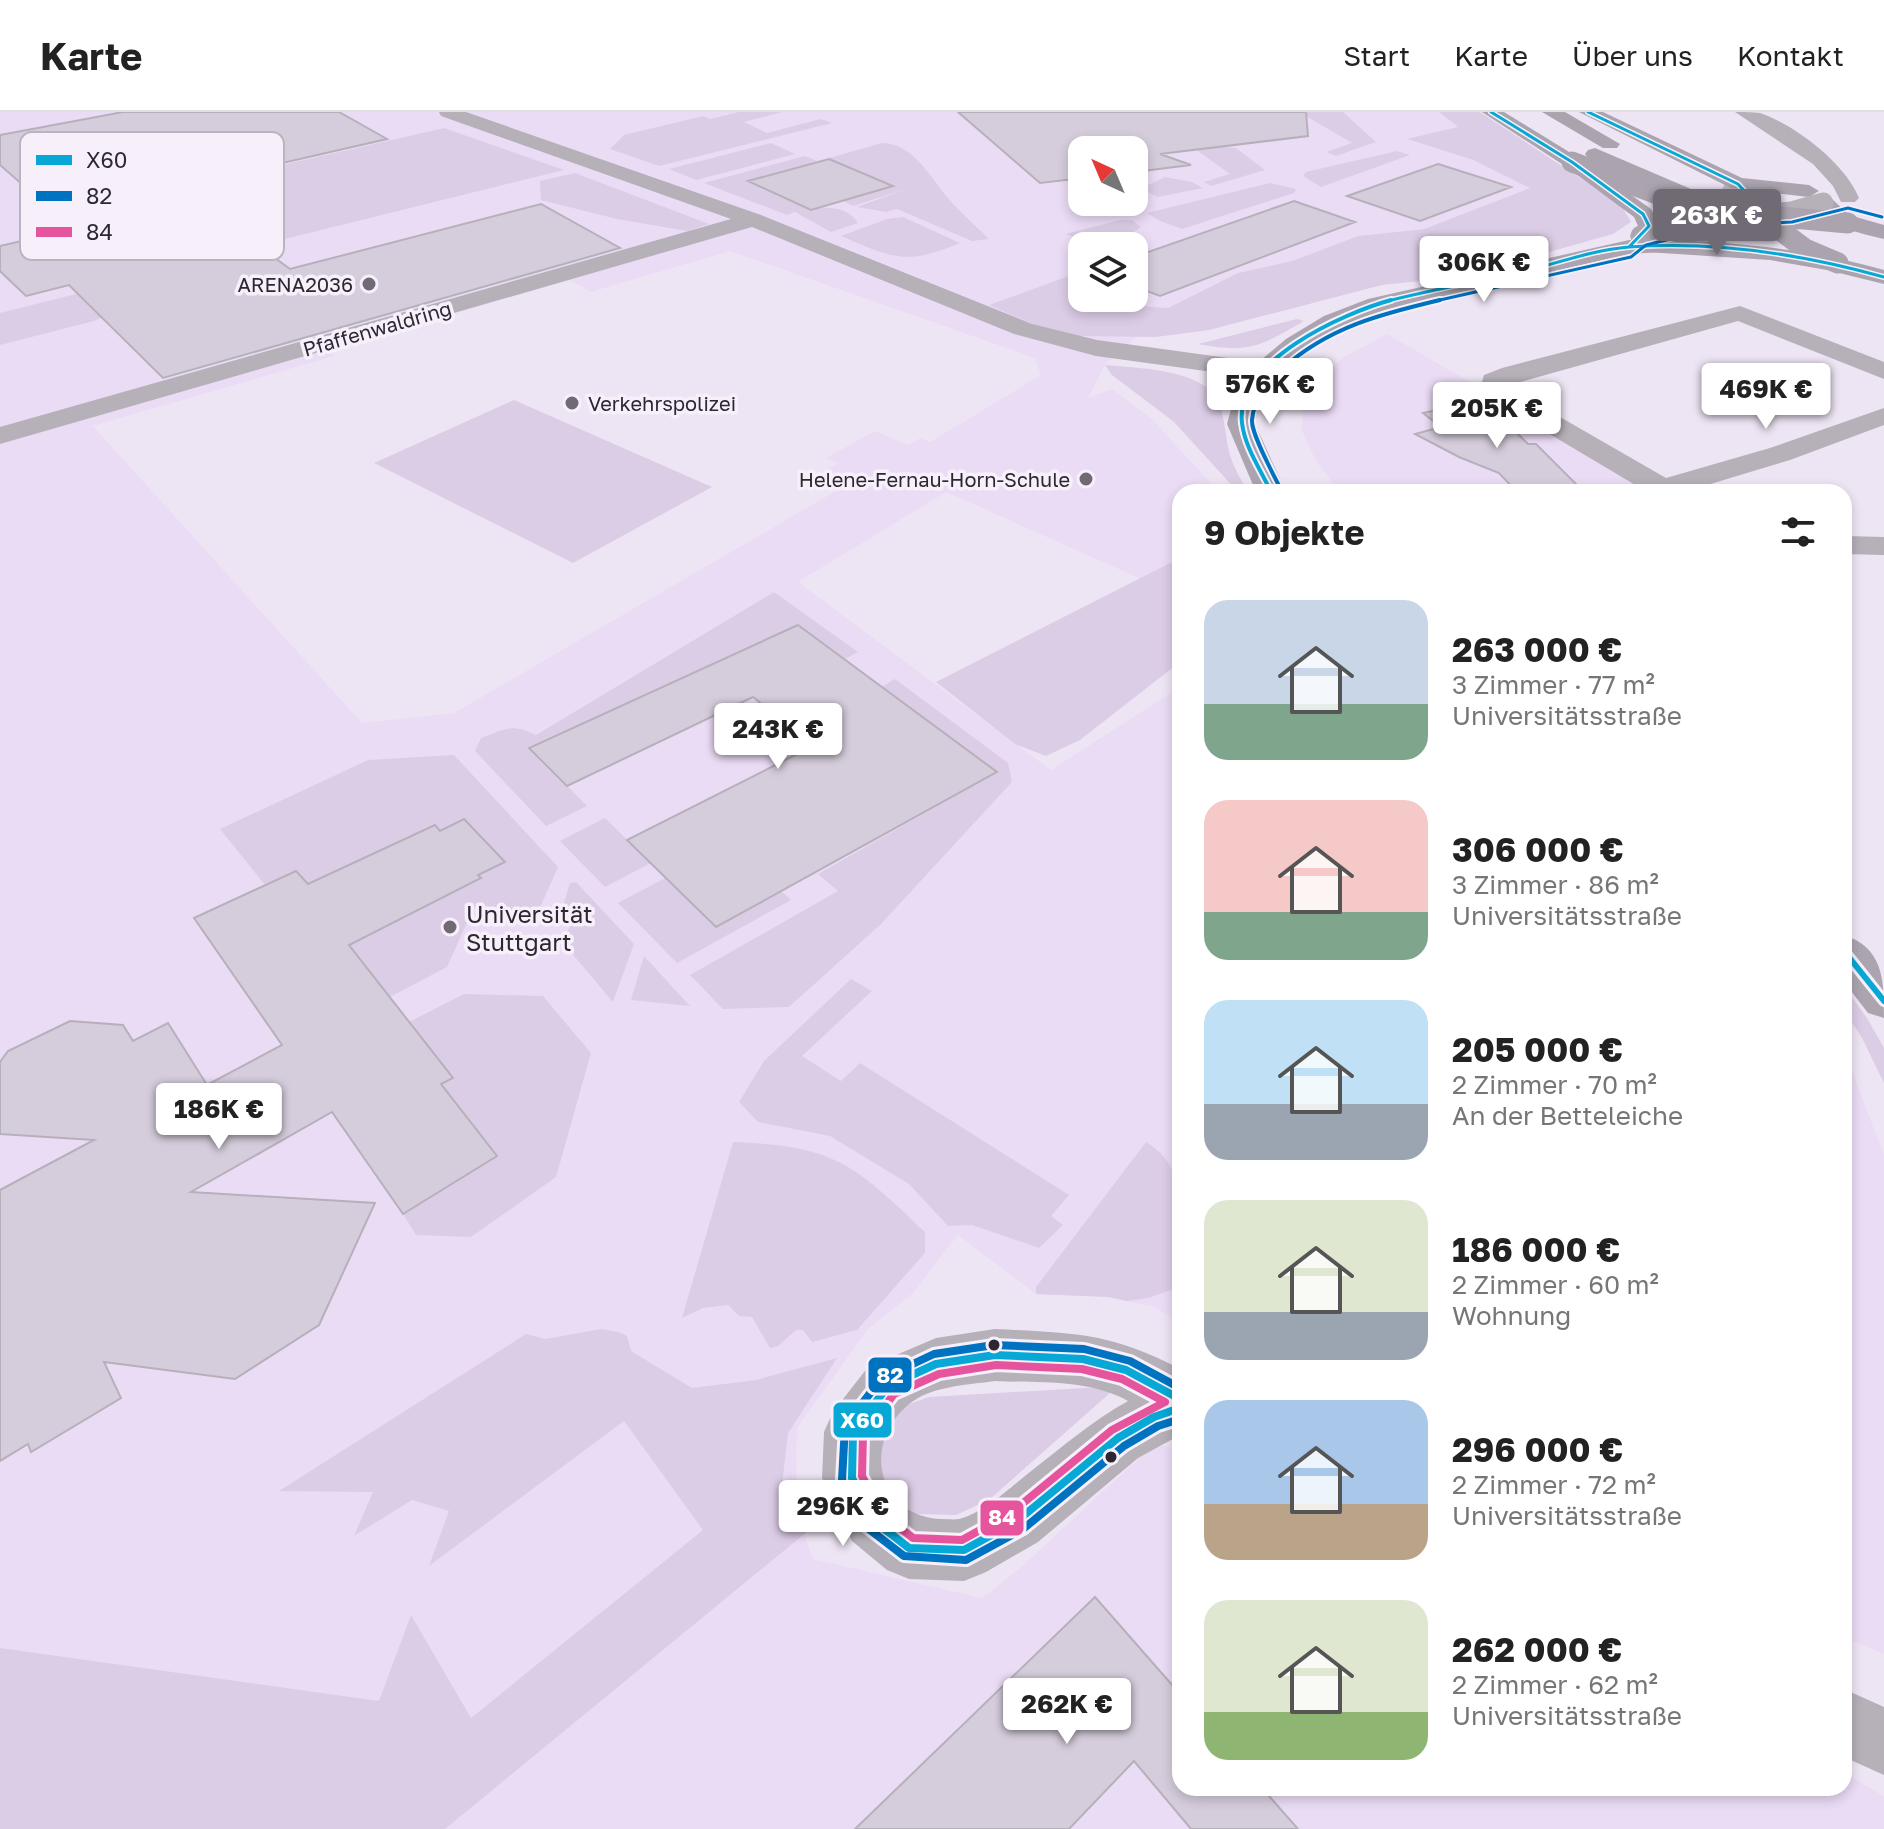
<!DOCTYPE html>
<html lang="de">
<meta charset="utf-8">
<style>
:root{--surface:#fff;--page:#f2f2f2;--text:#222;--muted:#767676;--line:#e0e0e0;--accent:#706a75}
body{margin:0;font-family:"Golos Text",sans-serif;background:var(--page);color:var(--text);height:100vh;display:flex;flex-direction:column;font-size:30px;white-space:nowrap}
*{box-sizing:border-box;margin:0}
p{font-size:26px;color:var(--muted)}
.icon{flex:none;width:44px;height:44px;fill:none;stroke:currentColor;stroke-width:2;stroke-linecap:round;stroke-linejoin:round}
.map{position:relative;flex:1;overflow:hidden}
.sheet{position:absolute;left:1172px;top:372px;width:680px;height:1312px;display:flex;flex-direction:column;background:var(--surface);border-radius:24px;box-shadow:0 4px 12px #0003}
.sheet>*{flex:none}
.needle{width:52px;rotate:316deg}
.buttons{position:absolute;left:1068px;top:24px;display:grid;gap:16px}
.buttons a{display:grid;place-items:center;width:80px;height:80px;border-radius:16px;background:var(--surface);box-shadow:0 4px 12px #0003;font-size:40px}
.price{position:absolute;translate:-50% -68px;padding:0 18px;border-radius:8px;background:#fff;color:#222;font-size:26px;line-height:52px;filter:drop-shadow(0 2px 4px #0008)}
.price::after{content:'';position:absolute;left:50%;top:48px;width:24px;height:18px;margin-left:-12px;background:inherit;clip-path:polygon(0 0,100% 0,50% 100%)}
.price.on{background:var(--accent);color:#fff}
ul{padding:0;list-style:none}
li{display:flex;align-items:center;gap:24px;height:200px;padding:0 32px}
li span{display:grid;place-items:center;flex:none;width:224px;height:160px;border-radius:24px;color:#555}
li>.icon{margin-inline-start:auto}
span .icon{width:96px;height:96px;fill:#fffc;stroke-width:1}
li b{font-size:34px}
h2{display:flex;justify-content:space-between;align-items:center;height:96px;padding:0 32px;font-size:34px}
header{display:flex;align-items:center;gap:48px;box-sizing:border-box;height:112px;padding:0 40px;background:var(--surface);border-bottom:2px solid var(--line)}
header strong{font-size:38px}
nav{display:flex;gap:44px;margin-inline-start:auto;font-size:28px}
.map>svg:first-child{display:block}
.built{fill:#ebdcf6;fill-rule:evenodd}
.green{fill:#dccde6}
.building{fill:#d6cddc;stroke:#b6b0bb;stroke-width:2}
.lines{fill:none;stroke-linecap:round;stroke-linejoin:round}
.highway-tunnel{stroke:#c7bfcd;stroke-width:21;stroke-dasharray:21 11;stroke-linecap:butt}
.street{fill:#b6b0b9;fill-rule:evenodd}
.secondary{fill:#aca5b0;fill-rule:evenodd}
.highway{fill:#aba4af;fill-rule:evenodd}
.street-bridge{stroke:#b6b0b9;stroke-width:21}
.secondary-bridge{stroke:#aca5b0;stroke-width:21}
.highway-bridge{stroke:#aba4af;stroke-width:21}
.bus-1-far3-casing{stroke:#f7f0fb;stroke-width:6}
.bus-1-far2-casing{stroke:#f7f0fb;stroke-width:8}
.bus-1-far1-casing{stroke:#f7f0fb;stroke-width:12}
.bus-1-casing{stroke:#f7f0fb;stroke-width:14}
.bus-2-far2-casing{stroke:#f7f0fb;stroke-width:6}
.bus-2-far1-casing{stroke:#f7f0fb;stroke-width:8}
.bus-2-casing{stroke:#f7f0fb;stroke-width:14}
.bus-3-casing{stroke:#f7f0fb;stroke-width:14}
.bus-1-far3{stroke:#07a8d6;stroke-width:3}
.bus-1-far2{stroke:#07a8d6;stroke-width:4}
.bus-1-far1{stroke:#07a8d6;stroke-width:6}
.bus-1{stroke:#07a8d6;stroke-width:8}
.bus-2-far2{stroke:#0073c0;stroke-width:3}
.bus-2-far1{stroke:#0073c0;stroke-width:4}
.bus-2{stroke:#0073c0;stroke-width:8}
.bus-3{stroke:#e7549e;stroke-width:8}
.poi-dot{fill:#706a75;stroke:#f7f0fb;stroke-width:3}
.bus-dot{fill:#2c2731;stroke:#f7f0fb;stroke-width:3}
.labels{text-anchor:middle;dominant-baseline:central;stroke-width:7;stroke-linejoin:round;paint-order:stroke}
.far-poi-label{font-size:20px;fill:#2c2731;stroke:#f7f0fb;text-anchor:end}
.far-street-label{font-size:20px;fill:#2c2731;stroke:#f7f0fb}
.poi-label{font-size:24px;fill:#2c2731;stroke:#f7f0fb;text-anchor:start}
.key{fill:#f7f0fb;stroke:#bab4be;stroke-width:2}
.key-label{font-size:22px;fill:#2c2731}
.line-badge{stroke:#f7f0fb;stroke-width:3}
.badge-label{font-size:22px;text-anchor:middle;font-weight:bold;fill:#fff}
</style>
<header>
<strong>Karte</strong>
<nav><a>Start</a><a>Karte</a><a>Über uns</a><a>Kontakt</a></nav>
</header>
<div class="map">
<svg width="1884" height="1717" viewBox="0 0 1884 1717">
<rect width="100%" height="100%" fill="#eee5f4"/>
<path class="built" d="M 0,0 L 1439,0 L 1458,15 L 1409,28 L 1472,48 L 1531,75 L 1424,117 L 1358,124 L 1292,149 L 1238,161 L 1168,196 L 1105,253 L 1088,286 L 1112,277 L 1151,306 L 1219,380 L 1180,380 L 1180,446 L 1141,467 L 946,380 L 798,470 L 1051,658 L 1180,575 L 1180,1211 L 1154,1195 L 1109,1185 L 1036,1182 L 958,1123 L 913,1181 L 868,1217 L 797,1316 L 796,1399 L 813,1447 L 982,1486 L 1019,1457 L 1153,1333 L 1180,1336 L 1180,1676 L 1844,1676 L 1844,1659 L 1884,1685 L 1884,1717 L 0,1717 ZM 1082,38 L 1134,38 L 1134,90 L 1082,90 ZM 1082,134 L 1134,134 L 1134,186 L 1082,186 ZM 730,139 L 1035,246 L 1041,263 L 930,330 L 920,326 L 909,333 L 875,319 L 826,346 L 838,351 L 827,358 L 853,369 L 454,601 L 362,611 L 93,314 L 334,244 L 329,238 L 570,168 L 591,180 Z
M 1387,222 L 1484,278 L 1651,380 L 1341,380 L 1317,351 L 1301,317 L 1305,287 L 1318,268 L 1342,246 Z
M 1844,938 L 1884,1043 L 1884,1542 L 1844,1526 Z"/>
<path class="green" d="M 739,0 L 782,0 L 744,10 L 767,21 L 821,7 L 832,11 L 659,54 L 610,37 L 624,23 L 703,4 L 710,7 Z
M 1299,0 L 1343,0 L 1376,30 L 1336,44 L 1326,40 L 1352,31 Z
M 1439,0 L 1480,0 L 1621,93 L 1631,110 L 1613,122 L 1549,140 L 1440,167 L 1382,173 L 1209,218 L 1156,225 L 1077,224 L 1044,217 L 989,193 L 1069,164 L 1082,170 L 1082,186 L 1117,186 L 1140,194 L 1168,196 L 1238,161 L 1292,149 L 1358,124 L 1424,117 L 1530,76 L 1473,48 L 1407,27 L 1458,15 Z
M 444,16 L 564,58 L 265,132 L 187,75 Z
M 771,31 L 795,42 L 696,68 L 669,57 Z
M 882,31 C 913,31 930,65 948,86 C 960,100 975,113 989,127 L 972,129 L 897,97 L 886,100 L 857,95 L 909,76 L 853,94 L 843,89 L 893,74 L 829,46 Z
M 1225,35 L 1236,36 L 1265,58 L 1211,74 L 1204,70 L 1230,62 L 1195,37 Z
M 1397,39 L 1410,43 L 1321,75 L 1303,64 L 1306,60 Z
M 805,44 L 818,49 L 749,69 L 810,98 C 829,93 849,96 858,111 L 831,120 L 795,100 L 787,103 L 704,71 Z
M 575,61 L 709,112 L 687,119 L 617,107 L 541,88 L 540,69 Z
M 1165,65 L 1192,70 L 1203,76 L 1158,85 L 1140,77 Z
M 1270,71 L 1296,77 L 1294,81 L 1182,117 L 1160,109 L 1147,101 Z
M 903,105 L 960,131 C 906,154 892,146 841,124 L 887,107 Z
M 1120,108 L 1132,108 L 1141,115 L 1134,120 L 1085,130 L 1066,122 Z
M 116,172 L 161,179 L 94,209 L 0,233 L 0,201 Z
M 1297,207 L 1304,209 C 1261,234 1250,242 1198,232 Z
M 1105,253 C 1135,256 1200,257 1216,286 C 1226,303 1225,328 1231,346 C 1235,358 1242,369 1248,380 L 1238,380 L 1174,310 L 1112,263 Z
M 514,288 L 712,375 L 573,451 L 374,351 Z
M 1180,446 L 1180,550 L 1080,628 L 1046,644 L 1015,632 L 936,570 Z
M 774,480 L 858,540 L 845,547 L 798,513 L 529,635 L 587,694 L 546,714 L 475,639 L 481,626 C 505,617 511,611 536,623 Z
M 895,567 L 1008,651 L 1012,670 L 881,812 L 789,895 L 723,897 L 690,863 L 838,779 L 818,762 L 997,660 L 881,575 Z
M 454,643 L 558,755 L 538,800 L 474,795 L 447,855 L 390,885 L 349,833 L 480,767 L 478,763 L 504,750 L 464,707 L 440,719 L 434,713 L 308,772 L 296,759 L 265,773 L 220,717 L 368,648 Z
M 605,706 L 651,751 L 605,775 L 560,729 Z
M 665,766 L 716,815 L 781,779 L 791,788 L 677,851 L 618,791 Z
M 576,770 L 634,832 L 613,890 L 563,831 L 572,808 L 559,807 L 570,771 Z
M 644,844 L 690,894 L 631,888 Z
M 851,867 L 872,879 L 802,944 L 841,969 L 860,951 L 1069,1083 L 1051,1104 L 1063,1113 L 1039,1136 L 972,1113 L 948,1114 L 909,1072 L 830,1024 L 758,1010 L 739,990 L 764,949 Z
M 1844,874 L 1867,906 L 1884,936 L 1884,971 L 1861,924 L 1844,899 Z
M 464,882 L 543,884 L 591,941 L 556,1065 L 471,1125 L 416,1123 L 403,1102 L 496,1044 L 441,972 L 453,965 L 409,910 Z
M 733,1030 C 835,1034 853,1051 925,1120 L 925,1141 L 857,1218 L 812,1230 L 803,1218 L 796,1218 L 778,1234 L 770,1236 L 752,1205 L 739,1204 L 728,1193 L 703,1196 L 682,1206 Z
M 1146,1030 C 1195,1058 1180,1126 1180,1175 L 1148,1186 L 1127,1189 L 1108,1185 L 1036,1182 L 1036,1175 Z
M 601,1217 L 618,1220 L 627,1224 L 631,1239 L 692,1276 L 756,1268 L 837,1246 L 788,1321 L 782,1373 L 808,1419 L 445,1717 L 0,1717 L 0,1536 L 379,1589 L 411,1503 L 471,1606 L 703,1418 L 624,1309 L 429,1454 L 449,1399 L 412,1388 L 354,1424 L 373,1380 L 279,1379 L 526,1222 L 545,1227 Z
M 1102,1275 L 1110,1281 L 989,1388 L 956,1403 L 914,1402 L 891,1384 L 878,1360 L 885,1312 L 904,1294 L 929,1285 Z"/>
<path class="building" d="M 123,0 L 339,0 L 387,27 L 178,75 L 290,157 L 541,92 L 620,136 L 163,266 L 69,173 L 26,184 L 0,159 L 0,134 L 73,117 L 0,53 L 0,23 Z
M 958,0 L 1306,0 L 1308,24 L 1160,42 L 1191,53 L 1134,60 L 1134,38 L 1082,38 L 1082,66 L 1040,71 Z
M 829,47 L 893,74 L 811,98 L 748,69 Z
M 1438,52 L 1511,75 L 1420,109 L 1347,84 Z
M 1294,89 L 1355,110 L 1160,184 L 1144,178 L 1134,168 L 1134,145 Z
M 1470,291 L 1484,305 L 1492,304 L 1505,318 L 1514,318 L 1528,332 L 1536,332 L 1584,380 L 1517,380 L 1499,361 L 1459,345 L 1415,322 L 1441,315 L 1423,301 Z
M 798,513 L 997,660 L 716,815 L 627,728 L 813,634 L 753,585 L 567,674 L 529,636 Z
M 464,707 L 505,750 L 478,763 L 481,766 L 349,833 L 453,966 L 441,972 L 497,1044 L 403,1102 L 332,1000 L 191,1080 L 375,1091 L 319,1213 L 235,1267 L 104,1250 L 121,1286 L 31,1340 L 28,1332 L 0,1349 L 0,1078 L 94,1028 L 0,1022 L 0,950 L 8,939 L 70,909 L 123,913 L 133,929 L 168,911 L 207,973 L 282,933 L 194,806 L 296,759 L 308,772 L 435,713 L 440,719 Z
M 1095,1485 L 1180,1582 L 1180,1676 L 1262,1676 L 1298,1717 L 1191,1717 L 1134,1649 L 1069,1717 L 855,1717 Z"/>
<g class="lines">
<path class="highway-tunnel" d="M 1721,82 L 1805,109"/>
<path class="street" d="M 439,0 L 466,0 L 761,103 L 1032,212 L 1097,228 L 1264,251 L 1273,253 L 1277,259 L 1273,265 L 1264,267 L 1096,244 L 1014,222 L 752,115 L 0,332 L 0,315 L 731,107 L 441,4 Z
M 1735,0 C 1743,0 1753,0 1760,1 C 1795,13 1845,51 1859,86 L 1855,90 L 1841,90 L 1833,74 L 1813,52 Z
M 1740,194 L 1884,250 L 1884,267 L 1738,209 L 1506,274 L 1666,366 L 1770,336 L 1884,296 L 1884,313 L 1790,348 L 1684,380 L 1647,380 L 1484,283 L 1480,277 L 1484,263 L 1502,256 Z
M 1844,424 L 1884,425 L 1884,443 L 1844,442 Z
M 995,1217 C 1072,1221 1110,1220 1180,1257 L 1180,1323 L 1138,1346 L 1038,1430 L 986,1460 L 964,1469 L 909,1467 L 887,1458 L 852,1429 L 822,1366 L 824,1320 L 833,1300 L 868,1255 L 936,1226 ZM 995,1269 C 1039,1271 1088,1267 1128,1289 C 1092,1309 1062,1335 1030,1360 C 1011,1375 982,1402 959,1407 C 954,1408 946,1407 941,1407 C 878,1404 861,1332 908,1293 C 930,1274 967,1273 995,1269 Z
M 1844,1577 L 1884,1595 L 1884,1663 L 1844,1645 Z"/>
<path class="secondary" d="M 1629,128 L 1662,130 L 1665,135 L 1662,140 L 1629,142 L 1385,198 L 1342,214 L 1304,237 L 1273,264 L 1261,282 L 1255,312 L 1286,380 L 1256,380 L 1227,312 L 1235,282 L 1255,253 L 1286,227 L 1324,204 L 1368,187 Z
M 1844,823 C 1884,836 1884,869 1884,906 L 1868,901 L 1844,870 Z"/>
<path class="highway" d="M 1482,0 L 1504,0 L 1579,46 L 1651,97 L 1660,114 L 1649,129 L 1633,129 L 1630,124 L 1638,114 L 1634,105 L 1565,54 Z
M 1542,0 L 1565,0 L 1620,32 L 1617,36 L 1603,36 Z
M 1579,0 L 1603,0 L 1742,66 L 1809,73 L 1819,79 L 1809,85 L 1731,76 Z
M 1595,36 L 1705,83 L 1709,87 L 1705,91 L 1691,91 L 1588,46 L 1585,42 L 1588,38 Z
M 1823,85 L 1831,86 L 1849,103 L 1884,113 L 1884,127 C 1856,120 1830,116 1812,91 Z
M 1654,128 C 1732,129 1808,137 1884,158 L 1884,172 L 1827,158 L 1770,148 L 1646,140 L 1643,135 L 1646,130 Z"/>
<path class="street-bridge" d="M 1759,103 L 1791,100 L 1823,91"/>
<path class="secondary-bridge" d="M 1641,124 L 1721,104 L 1759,103"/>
<path class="highway-bridge" d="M 1572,50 L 1673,88 L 1759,103 L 1848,111
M 1760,103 L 1805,137 L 1838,151"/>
<defs>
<path id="bus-1-far3" d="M 1491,0 L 1572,50 L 1643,102 L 1649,114 L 1629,135
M 1588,0 L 1738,72 L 1750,85 L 1759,103
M 1384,190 C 1430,178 1476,170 1522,160 C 1558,151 1593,138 1629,135 C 1715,129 1802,142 1884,165"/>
<path id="bus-1-far2" d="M 1271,380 C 1261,358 1245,336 1242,311 C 1235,249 1344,201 1391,188"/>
<path id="bus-1-far1" d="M 1844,839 L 1884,889"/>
<path id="bus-1" d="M 1180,1287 L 1126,1258 L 1083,1247 L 995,1243 L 936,1252 L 888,1274 L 853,1320 L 852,1366 L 873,1408 L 909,1436 L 964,1438 L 1017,1409 L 1118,1326 L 1154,1305 L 1180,1296"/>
<path id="bus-2-far2" d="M 1431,190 L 1631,145 L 1646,133 L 1723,114 L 1792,110 L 1848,96 L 1882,105"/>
<path id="bus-2-far1" d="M 1280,376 C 1273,361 1251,322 1252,308 C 1254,286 1267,270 1283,256 C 1329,215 1381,202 1440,188"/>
<path id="bus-2" d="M 1180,1276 L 1130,1249 L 1084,1237 L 994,1233 L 934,1242 L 881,1267 L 845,1314 L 842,1368 L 865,1414 L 904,1444 L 966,1448 L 1023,1417 L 1124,1334 L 1158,1314 L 1180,1307"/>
<path id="bus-3" d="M 996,1253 L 1082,1257 L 1122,1267 L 1165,1290 L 1112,1318 L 1011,1401 L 962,1428 L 913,1426 L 881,1401 L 862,1364 L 863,1323 L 894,1282 L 939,1262 Z"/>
</defs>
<use href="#bus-1-far3" class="bus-1-far3-casing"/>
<use href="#bus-1-far2" class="bus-1-far2-casing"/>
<use href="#bus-1-far1" class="bus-1-far1-casing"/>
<use href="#bus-1" class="bus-1-casing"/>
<use href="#bus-2-far2" class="bus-2-far2-casing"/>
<use href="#bus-2-far1" class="bus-2-far1-casing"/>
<use href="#bus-2" class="bus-2-casing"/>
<use href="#bus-3" class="bus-3-casing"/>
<use href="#bus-1-far3" class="bus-1-far3"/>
<use href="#bus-1-far2" class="bus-1-far2"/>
<use href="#bus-1-far1" class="bus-1-far1"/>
<use href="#bus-1" class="bus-1"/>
<use href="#bus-2-far2" class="bus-2-far2"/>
<use href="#bus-2-far1" class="bus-2-far1"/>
<use href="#bus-2" class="bus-2"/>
<use href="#bus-3" class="bus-3"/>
</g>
<g class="poi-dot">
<circle cx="369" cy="172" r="8"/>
<circle cx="572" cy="291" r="8"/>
<circle cx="1086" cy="367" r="8"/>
<circle cx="450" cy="815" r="8"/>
</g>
<g class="bus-dot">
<circle cx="994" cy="1233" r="7"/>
<circle cx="1111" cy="1345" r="7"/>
</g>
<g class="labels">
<g class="far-poi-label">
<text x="353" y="172">ARENA2036</text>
<text x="588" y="291" text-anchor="start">Verkehrspolizei</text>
<text x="1070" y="367">Helene-Fernau-Horn-Schule</text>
</g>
<g class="far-street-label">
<text transform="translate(377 216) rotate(-16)">Pfaffenwaldring</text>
</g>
<g class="poi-label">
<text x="466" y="801">Universität<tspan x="466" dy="28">Stuttgart</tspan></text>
</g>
</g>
<rect x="20" y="20" width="264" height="128" rx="12" class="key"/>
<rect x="36" y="43" width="36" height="10" fill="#07a8d6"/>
<rect x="36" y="79" width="36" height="10" fill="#0073c0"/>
<rect x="36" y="115" width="36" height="10" fill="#e7549e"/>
<g class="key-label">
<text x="86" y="56">X60</text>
<text x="86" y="92">82</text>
<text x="86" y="128">84</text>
</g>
<g class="line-badge">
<rect x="867" y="1244" width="46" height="38" rx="8" fill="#0073c0"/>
<rect x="832" y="1289" width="61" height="38" rx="8" fill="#07a8d6"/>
<rect x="979" y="1387" width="46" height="38" rx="8" fill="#e7549e"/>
</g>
<g class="badge-label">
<text x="890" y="1271">82</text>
<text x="862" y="1316">X60</text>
<text x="1002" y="1413">84</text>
</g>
</svg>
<div class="buttons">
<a><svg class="needle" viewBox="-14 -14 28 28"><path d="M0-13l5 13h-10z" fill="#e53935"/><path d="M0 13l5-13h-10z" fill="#767676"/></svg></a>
<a><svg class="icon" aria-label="layers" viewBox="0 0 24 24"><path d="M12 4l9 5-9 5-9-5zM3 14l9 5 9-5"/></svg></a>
</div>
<b class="price on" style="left:1717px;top:145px">263K €</b>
<b class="price" style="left:1484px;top:192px">306K €</b>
<b class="price" style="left:1270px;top:314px">576K €</b>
<b class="price" style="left:1766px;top:319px">469K €</b>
<b class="price" style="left:1497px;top:338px">205K €</b>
<b class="price" style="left:778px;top:659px">243K €</b>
<b class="price" style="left:219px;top:1039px">186K €</b>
<b class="price" style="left:843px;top:1436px">296K €</b>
<b class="price" style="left:1067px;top:1634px">262K €</b>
<section class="sheet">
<h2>9 Objekte<svg class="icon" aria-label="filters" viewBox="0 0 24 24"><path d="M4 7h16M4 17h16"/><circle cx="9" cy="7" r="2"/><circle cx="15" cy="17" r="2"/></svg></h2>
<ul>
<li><span style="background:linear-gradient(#c9d6e8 65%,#7fa58c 0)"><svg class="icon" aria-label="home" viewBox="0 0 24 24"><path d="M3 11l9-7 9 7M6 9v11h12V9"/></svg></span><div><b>263 000 €</b><p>3 Zimmer · 77 m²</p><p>Universitätsstraße</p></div></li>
<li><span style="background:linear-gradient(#f6c9c9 70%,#7fa58c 0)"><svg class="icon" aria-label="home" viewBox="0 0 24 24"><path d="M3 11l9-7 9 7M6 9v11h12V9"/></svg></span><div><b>306 000 €</b><p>3 Zimmer · 86 m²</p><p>Universitätsstraße</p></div></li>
<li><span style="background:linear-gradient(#bfe0f5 65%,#9aa5b1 0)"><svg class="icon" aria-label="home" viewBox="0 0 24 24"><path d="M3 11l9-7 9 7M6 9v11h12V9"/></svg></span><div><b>205 000 €</b><p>2 Zimmer · 70 m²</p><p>An der Betteleiche</p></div></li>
<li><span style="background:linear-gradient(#dfe7d0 70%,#9aa5b1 0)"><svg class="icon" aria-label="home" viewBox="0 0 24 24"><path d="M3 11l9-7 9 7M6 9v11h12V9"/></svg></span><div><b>186 000 €</b><p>2 Zimmer · 60 m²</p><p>Wohnung</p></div></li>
<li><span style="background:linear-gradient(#a9c7e8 65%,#b9a48a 0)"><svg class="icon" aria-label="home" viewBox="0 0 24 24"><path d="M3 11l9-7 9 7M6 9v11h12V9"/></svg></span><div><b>296 000 €</b><p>2 Zimmer · 72 m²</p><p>Universitätsstraße</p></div></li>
<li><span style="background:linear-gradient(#dfe7d0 70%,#8fb573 0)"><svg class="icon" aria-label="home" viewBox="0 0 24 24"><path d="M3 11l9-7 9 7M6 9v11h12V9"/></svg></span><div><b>262 000 €</b><p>2 Zimmer · 62 m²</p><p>Universitätsstraße</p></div></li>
</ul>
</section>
</div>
